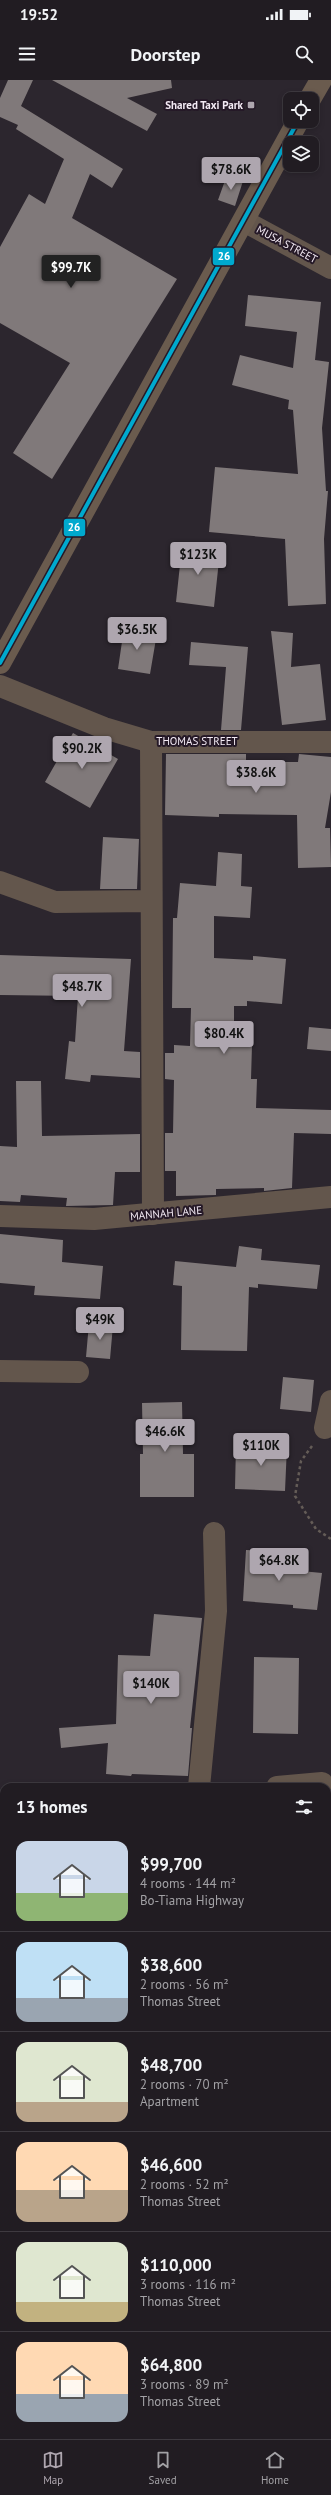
<!DOCTYPE html>
<meta charset="utf-8">
<style>
:root{--surface:#211c22;--page:#29252a;--text:#f1f3f6;--muted:#a2a1a5;--line:#3e3a40;--accent:#aea6af}
body{margin:0;font-family:"PT Sans",sans-serif;background:var(--page);color:var(--text);height:100vh;display:flex;flex-direction:column;font-size:15px;white-space:nowrap}
*{box-sizing:border-box;margin:0}
p{font-size:13px;color:var(--muted)}
.icon{flex:none;width:22px;height:22px;fill:none;stroke:currentColor;stroke-width:2;stroke-linecap:round;stroke-linejoin:round}
.map{position:relative;flex:1;overflow:hidden}
.side{position:absolute;left:0px;top:1703px;width:331px;height:656px;display:flex;flex-direction:column;background:var(--surface);border-radius:12px 12px 0 0;box-shadow:0 2px 6px #0003,0 0 0 1px var(--line)}
.side>*{flex:none}
.controls{position:absolute;left:283px;top:12px;display:grid;gap:8px}
.controls a{display:grid;place-items:center;width:36px;height:36px;border-radius:8px;background:var(--surface);box-shadow:0 2px 6px #0003,0 0 0 1px var(--line);font-size:20px}
.price{position:absolute;translate:-50% -34px;padding:0 9px;border-radius:4px;background:var(--accent);color:#111;font-size:13px;line-height:26px;filter:drop-shadow(0 1px 2px #0008)}
.price::after{content:'';position:absolute;left:50%;top:24px;width:12px;height:9px;margin-left:-6px;background:inherit;clip-path:polygon(0 0,100% 0,50% 100%)}
.price.current{background:#222;color:#fff}
ul{padding:0;list-style:none}
li{display:flex;align-items:center;gap:12px;height:100px;padding:0 16px}
li+li{border-top:1px solid var(--line)}
li span{display:grid;place-items:center;flex:none;width:112px;height:80px;border-radius:12px;color:#555}
li>.icon{margin-inline-start:auto}
span .icon{width:48px;height:48px;fill:#fffc;stroke-width:1}
li b{font-size:17px}
h2{display:flex;justify-content:space-between;align-items:center;height:48px;padding:0 16px;font-size:17px}
.status{display:flex;justify-content:space-between;align-items:center;height:28px;padding:0 20px;background:var(--surface);direction:ltr}
.status svg{height:11px;fill:currentColor}
header{display:flex;justify-content:space-between;align-items:center;height:52px;padding:0 16px;background:var(--surface);font-size:18px;font-weight:700}
.dock{display:flex;justify-content:space-around;align-items:center;height:56px;border-top:1px solid var(--line);background:var(--surface);font-size:11px;color:var(--muted)}
.dock a{display:grid;justify-items:center;gap:2px}
.dock .current{color:var(--accent)}
.map>svg:first-child{display:block}
.building{fill:#80797a}
.lines{fill:none;stroke-linecap:round;stroke-linejoin:round}
.path{stroke:#645c57;stroke-width:2.5;stroke-dasharray:3 3;stroke-linecap:butt}
.street{stroke:#63564c;stroke-width:22}
.highway{stroke:#6a5b4e;stroke-width:22}
.bus-1-casing{stroke:#251927;stroke-width:7}
.bus-1{stroke:#00a9ce;stroke-width:4}
.poi-dot{fill:#aea6af;stroke:#251927;stroke-width:1.5}
.labels{text-anchor:middle;dominant-baseline:central;stroke-width:4;stroke-linejoin:round;paint-order:stroke}
.poi-label{font-size:11px;font-weight:bold;fill:#f4ebf5;stroke:#251927;text-anchor:end}
.street-label{font-size:11px;fill:#f4ebf5;stroke:#251927}
.line-badge{stroke:#251927;stroke-width:1.5}
.badge-label{font-size:11px;text-anchor:middle;font-weight:bold;fill:#fff}
</style>
<div class="status"><b>19:52</b><svg viewBox="0 0 49 12"><path d="M0 12V9h3v3zM5 12V6h3v6zM10 12V3h3v9zM15 12V0h3v12zM26 1h20v11H26zM47 4h2v5h-2z"/></svg></div>
<header><svg class="icon" aria-label="menu" viewBox="0 0 24 24"><path d="M4 6h16M4 12h16M4 18h16"/></svg>Doorstep<svg class="icon" aria-label="search" viewBox="0 0 24 24"><circle cx="10" cy="10" r="6"/><path d="M15 15l6 6"/></svg></header>
<div class="map">
<svg width="331" height="2359" viewBox="0 0 331 2359">
<rect width="100%" height="100%" fill="#2c262e"/>
<path class="building" d="M 8,0 L 33,0 L 21,26 L 123,89 L 112,108 L 90,94 L 72,138 L 177,199 L 52,399 L 13,373 L 70,283 L 0,243 L 0,167 L 29,114 L 45,124 L 64,79 L 16,49 L 18,45 L 0,37 L 0,18 Z
M 52,0 L 171,0 L 172,8 L 127,18 L 157,34 L 147,51 Z
M 227,95 L 243,101 L 235,126 L 218,120 Z
M 248,215 L 321,222 L 315,280 L 329,282 L 322,348 L 326,411 L 328,411 L 324,459 L 326,524 L 288,526 L 285,459 L 209,452 L 215,387 L 298,394 L 293,330 L 288,329 L 289,320 L 232,305 L 240,275 L 293,288 L 297,252 L 245,246 Z
M 182,466 L 220,471 L 214,527 L 176,522 Z
M 124,548 L 157,553 L 150,594 L 118,589 Z
M 271,551 L 293,553 L 291,587 L 320,584 L 326,640 L 282,645 Z
M 191,562 L 248,567 L 241,650 L 221,650 L 226,587 L 189,585 Z
M 73,653 L 118,679 L 90,728 L 45,702 Z
M 166,674 L 246,674 L 246,682 L 298,682 L 299,674 L 331,677 L 331,712 L 325,748 L 330,748 L 331,787 L 298,788 L 297,735 L 219,734 L 219,737 L 165,735 Z
M 103,757 L 139,759 L 137,809 L 100,809 Z
M 218,772 L 242,774 L 241,806 L 252,807 L 250,838 L 214,836 L 214,878 L 253,880 L 253,876 L 286,879 L 282,924 L 247,921 L 247,926 L 234,926 L 234,964 L 252,965 L 251,999 L 257,999 L 256,1028 L 331,1030 L 331,1054 L 294,1053 L 292,1108 L 264,1111 L 264,1108 L 216,1109 L 216,1115 L 176,1116 L 176,1091 L 165,1091 L 165,1053 L 173,1053 L 174,1000 L 165,999 L 165,973 L 174,973 L 174,965 L 190,966 L 191,928 L 172,928 L 173,838 L 177,838 L 180,803 L 216,806 Z
M 0,875 L 131,879 L 124,971 L 140,972 L 140,998 L 91,995 L 90,1002 L 65,999 L 69,961 L 75,962 L 78,916 L 0,915 Z
M 309,947 L 331,949 L 331,971 L 307,969 Z
M 16,1001 L 41,1001 L 42,1056 L 140,1054 L 140,1092 L 115,1092 L 113,1125 L 66,1126 L 67,1118 L 21,1115 L 20,1122 L 0,1121 L 0,1066 L 17,1067 Z
M 0,1154 L 63,1160 L 62,1182 L 103,1186 L 100,1219 L 34,1215 L 35,1206 L 0,1203 Z
M 239,1166 L 262,1169 L 261,1180 L 320,1185 L 317,1209 L 258,1204 L 258,1208 L 249,1207 L 247,1271 L 181,1270 L 182,1206 L 173,1205 L 175,1181 L 236,1187 Z
M 89,1243 L 113,1245 L 110,1279 L 86,1277 Z
M 283,1297 L 314,1300 L 311,1332 L 280,1329 Z
M 182,1322 L 183,1374 L 194,1374 L 194,1417 L 140,1417 L 140,1374 L 143,1374 L 142,1323 Z
M 236,1364 L 287,1366 L 285,1411 L 235,1409 Z
M 246,1470 L 281,1472 L 280,1489 L 322,1493 L 317,1530 L 293,1528 L 293,1525 L 243,1521 Z
M 154,1534 L 202,1538 L 190,1648 L 192,1648 L 188,1696 L 132,1694 L 131,1696 L 106,1694 L 108,1663 L 61,1668 L 59,1648 L 116,1644 L 118,1575 L 150,1576 Z
M 254,1577 L 299,1578 L 298,1654 L 253,1653 Z"/>
<g class="lines">
<path class="path" d="M 312,1366 L 301,1381 L 295,1416 L 316,1449 L 331,1459"/>
<path class="street" d="M 244,141 L 331,188
M 0,606 L 104,648 L 151,662 L 331,662
M 151,662 L 153,1134
M 0,802 L 55,822 L 150,821
M 0,1136 L 94,1139 L 331,1117
M 0,1291 L 78,1292
M 325,1348 L 331,1321
M 199,1707 L 216,1531 L 214,1453
M 277,1707 L 322,1703
M 0,1733 L 4,1733"/>
<path class="highway" d="M 310,19 L 321,0
M 0,583 L 298,41"/>
<defs>
<path id="bus-1" d="M 0,583 L 298,41"/>
</defs>
<use href="#bus-1" class="bus-1-casing"/>
<use href="#bus-1" class="bus-1"/>
</g>
<rect class="poi-dot" x="247" y="21" width="8" height="8" rx="2"/>
<g class="labels">
<g class="poi-label">
<text x="243" y="25">Shared Taxi Park</text>
</g>
<g class="street-label">
<text transform="translate(287 164) rotate(28)">MUSA STREET</text>
<text x="197" y="661">THOMAS STREET</text>
<text transform="translate(166 1133) rotate(-5)">MANNAH LANE</text>
</g>
</g>
<g class="line-badge">
<rect x="212" y="167" width="23" height="19" rx="4" fill="#00a9ce"/>
<rect x="63" y="438" width="23" height="19" rx="4" fill="#00a9ce"/>
</g>
<g class="badge-label">
<text x="224" y="180">26</text>
<text x="74" y="451">26</text>
</g>
</svg>
<div class="controls">
<a><svg class="icon" aria-label="locate" viewBox="0 0 24 24"><circle cx="12" cy="12" r="6"/><path d="M12 2v4M12 18v4M2 12h4M18 12h4"/></svg></a>
<a><svg class="icon" aria-label="layers" viewBox="0 0 24 24"><path d="M12 4l9 5-9 5-9-5zM3 14l9 5 9-5"/></svg></a>
</div>
<b class="price" style="left:231px;top:111px">$78.6K</b>
<b class="price current" style="left:71px;top:209px">$99.7K</b>
<b class="price" style="left:198px;top:496px">$123K</b>
<b class="price" style="left:137px;top:571px">$36.5K</b>
<b class="price" style="left:82px;top:690px">$90.2K</b>
<b class="price" style="left:256px;top:714px">$38.6K</b>
<b class="price" style="left:82px;top:928px">$48.7K</b>
<b class="price" style="left:224px;top:975px">$80.4K</b>
<b class="price" style="left:100px;top:1261px">$49K</b>
<b class="price" style="left:165px;top:1373px">$46.6K</b>
<b class="price" style="left:261px;top:1387px">$110K</b>
<b class="price" style="left:279px;top:1502px">$64.8K</b>
<b class="price" style="left:151px;top:1625px">$140K</b>
<section class="side">
<h2>13 homes<svg class="icon" aria-label="filters" viewBox="0 0 24 24"><path d="M4 7h16M4 17h16"/><circle cx="9" cy="7" r="2"/><circle cx="15" cy="17" r="2"/></svg></h2>
<ul>
<li><span style="background:linear-gradient(#c9d6e8 65%,#8fb573 0)"><svg class="icon" aria-label="home" viewBox="0 0 24 24"><path d="M3 11l9-7 9 7M6 9v11h12V9"/></svg></span><div><b>$99,700</b><p>4 rooms · 144 m²</p><p>Bo-Tiama Highway</p></div></li>
<li><span style="background:linear-gradient(#bfe0f5 70%,#9aa5b1 0)"><svg class="icon" aria-label="home" viewBox="0 0 24 24"><path d="M3 11l9-7 9 7M6 9v11h12V9"/></svg></span><div><b>$38,600</b><p>2 rooms · 56 m²</p><p>Thomas Street</p></div></li>
<li><span style="background:linear-gradient(#dfe7d0 75%,#b9a48a 0)"><svg class="icon" aria-label="home" viewBox="0 0 24 24"><path d="M3 11l9-7 9 7M6 9v11h12V9"/></svg></span><div><b>$48,700</b><p>2 rooms · 70 m²</p><p>Apartment</p></div></li>
<li><span style="background:linear-gradient(#ffd9b3 60%,#b9a48a 0)"><svg class="icon" aria-label="home" viewBox="0 0 24 24"><path d="M3 11l9-7 9 7M6 9v11h12V9"/></svg></span><div><b>$46,600</b><p>2 rooms · 52 m²</p><p>Thomas Street</p></div></li>
<li><span style="background:linear-gradient(#dfe7d0 75%,#c2b280 0)"><svg class="icon" aria-label="home" viewBox="0 0 24 24"><path d="M3 11l9-7 9 7M6 9v11h12V9"/></svg></span><div><b>$110,000</b><p>3 rooms · 116 m²</p><p>Thomas Street</p></div></li>
<li><span style="background:linear-gradient(#ffd9b3 65%,#9aa5b1 0)"><svg class="icon" aria-label="home" viewBox="0 0 24 24"><path d="M3 11l9-7 9 7M6 9v11h12V9"/></svg></span><div><b>$64,800</b><p>3 rooms · 89 m²</p><p>Thomas Street</p></div></li>
</ul>
</section>
</div>
<nav class="dock">
<a class="current"><svg class="icon" aria-label="map" viewBox="0 0 24 24"><path d="M3 6l6-2 6 2 6-2v14l-6 2-6-2-6 2zM9 4v14M15 6v14"/></svg>Map</a>
<a><svg class="icon" aria-label="saved" viewBox="0 0 24 24"><path d="M7 4h10v16l-5-4-5 4z"/></svg>Saved</a>
<a><svg class="icon" aria-label="home" viewBox="0 0 24 24"><path d="M3 11l9-7 9 7M6 9v11h12V9"/></svg>Home</a>
</nav>
